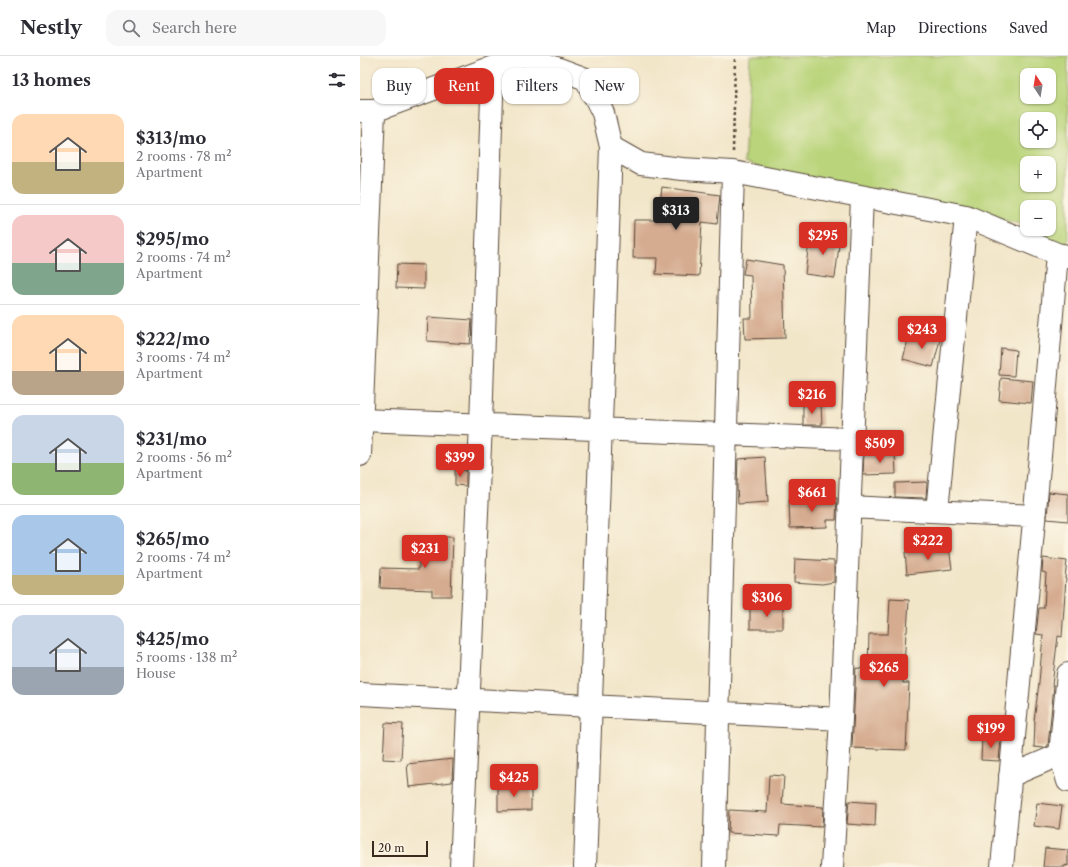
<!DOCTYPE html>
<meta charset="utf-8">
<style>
:root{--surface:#fff;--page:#f7f7f7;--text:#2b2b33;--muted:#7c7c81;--line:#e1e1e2;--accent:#d93025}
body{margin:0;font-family:"Libre Caslon Text",serif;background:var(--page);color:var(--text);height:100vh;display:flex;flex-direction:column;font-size:15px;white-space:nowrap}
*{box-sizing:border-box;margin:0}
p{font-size:13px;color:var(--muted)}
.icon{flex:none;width:22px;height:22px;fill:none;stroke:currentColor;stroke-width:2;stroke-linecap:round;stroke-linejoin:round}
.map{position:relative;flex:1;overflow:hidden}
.details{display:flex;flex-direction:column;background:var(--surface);width:360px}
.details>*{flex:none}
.banner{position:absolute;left:12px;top:12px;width:380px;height:36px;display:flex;gap:8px}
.needle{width:26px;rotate:348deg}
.fabs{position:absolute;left:660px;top:12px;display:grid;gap:8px}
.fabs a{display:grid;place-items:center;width:36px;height:36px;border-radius:8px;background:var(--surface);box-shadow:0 1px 3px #0004;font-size:20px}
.scale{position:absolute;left:12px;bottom:10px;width:56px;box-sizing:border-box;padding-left:4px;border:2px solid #3b2a1e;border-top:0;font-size:11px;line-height:14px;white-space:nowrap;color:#3b2a1e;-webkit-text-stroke:3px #fcf5e5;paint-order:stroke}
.price{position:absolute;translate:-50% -34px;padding:0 9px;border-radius:4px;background:var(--accent);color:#fff;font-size:13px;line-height:26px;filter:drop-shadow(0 1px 2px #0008)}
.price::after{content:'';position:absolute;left:50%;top:24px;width:12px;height:9px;margin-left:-6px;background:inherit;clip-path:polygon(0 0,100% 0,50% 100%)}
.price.on{background:#222;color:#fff}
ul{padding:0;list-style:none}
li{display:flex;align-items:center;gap:12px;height:100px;padding:0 12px}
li+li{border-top:1px solid var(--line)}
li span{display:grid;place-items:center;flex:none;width:112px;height:80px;border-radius:12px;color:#555}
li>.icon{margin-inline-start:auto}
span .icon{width:48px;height:48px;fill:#fffc;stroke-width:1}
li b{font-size:17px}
h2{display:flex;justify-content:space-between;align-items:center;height:48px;padding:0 12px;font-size:17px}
.pill{padding:0 14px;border-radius:12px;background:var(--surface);box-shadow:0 1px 3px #0004;font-size:14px;line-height:36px}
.pill.on{background:var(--accent);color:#fff}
header{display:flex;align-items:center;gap:24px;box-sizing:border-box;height:56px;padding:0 20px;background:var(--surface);border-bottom:1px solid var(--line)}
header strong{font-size:19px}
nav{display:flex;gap:22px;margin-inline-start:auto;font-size:14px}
.search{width:280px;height:36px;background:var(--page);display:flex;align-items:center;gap:10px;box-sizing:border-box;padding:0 14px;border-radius:12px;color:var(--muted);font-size:15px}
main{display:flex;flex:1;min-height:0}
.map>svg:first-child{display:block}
.green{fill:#b9d47a;stroke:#7a7f4c;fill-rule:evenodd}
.building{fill:#d5ac90}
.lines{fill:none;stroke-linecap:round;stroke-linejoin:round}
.minor-casing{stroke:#564638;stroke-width:24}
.path{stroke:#564638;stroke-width:2.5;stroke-dasharray:3 3;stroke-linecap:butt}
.minor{stroke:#fff;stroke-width:22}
</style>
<header>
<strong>Nestly</strong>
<div class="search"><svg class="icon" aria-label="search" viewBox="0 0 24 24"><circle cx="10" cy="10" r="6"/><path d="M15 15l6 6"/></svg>Search here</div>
<nav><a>Map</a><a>Directions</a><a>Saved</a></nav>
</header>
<main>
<section class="details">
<h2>13 homes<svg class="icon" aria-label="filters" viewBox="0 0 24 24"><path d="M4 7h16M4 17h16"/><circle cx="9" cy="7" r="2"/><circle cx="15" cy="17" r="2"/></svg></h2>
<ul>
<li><span style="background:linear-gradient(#ffd9b3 60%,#c2b280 0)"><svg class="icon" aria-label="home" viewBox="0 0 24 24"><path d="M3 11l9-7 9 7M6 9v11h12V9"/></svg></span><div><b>$313/mo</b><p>2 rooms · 78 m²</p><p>Apartment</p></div></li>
<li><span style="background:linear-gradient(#f6c9c9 60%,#7fa58c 0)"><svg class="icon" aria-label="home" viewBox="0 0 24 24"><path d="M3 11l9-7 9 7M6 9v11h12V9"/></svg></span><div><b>$295/mo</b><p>2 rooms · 74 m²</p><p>Apartment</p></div></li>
<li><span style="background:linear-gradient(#ffd9b3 70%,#b9a48a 0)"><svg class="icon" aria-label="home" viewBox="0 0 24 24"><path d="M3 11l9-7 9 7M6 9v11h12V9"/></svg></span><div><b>$222/mo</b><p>3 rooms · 74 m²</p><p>Apartment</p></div></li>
<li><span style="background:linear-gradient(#c9d6e8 60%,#8fb573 0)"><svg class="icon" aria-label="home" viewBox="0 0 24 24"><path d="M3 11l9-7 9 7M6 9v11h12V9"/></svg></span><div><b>$231/mo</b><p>2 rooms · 56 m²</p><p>Apartment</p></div></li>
<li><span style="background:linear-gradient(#a9c7e8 75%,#c2b280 0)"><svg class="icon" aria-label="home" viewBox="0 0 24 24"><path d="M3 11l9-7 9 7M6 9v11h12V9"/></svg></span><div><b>$265/mo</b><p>2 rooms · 74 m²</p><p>Apartment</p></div></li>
<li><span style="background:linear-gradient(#c9d6e8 65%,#9aa5b1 0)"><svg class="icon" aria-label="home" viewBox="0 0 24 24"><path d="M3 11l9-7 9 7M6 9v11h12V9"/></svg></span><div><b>$425/mo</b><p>5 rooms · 138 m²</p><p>House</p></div></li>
</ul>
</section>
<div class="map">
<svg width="708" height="811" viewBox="0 0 708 811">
<rect width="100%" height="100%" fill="#fcf5e5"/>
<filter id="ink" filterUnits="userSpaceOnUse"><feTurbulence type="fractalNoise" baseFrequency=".025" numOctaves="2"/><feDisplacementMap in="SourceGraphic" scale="8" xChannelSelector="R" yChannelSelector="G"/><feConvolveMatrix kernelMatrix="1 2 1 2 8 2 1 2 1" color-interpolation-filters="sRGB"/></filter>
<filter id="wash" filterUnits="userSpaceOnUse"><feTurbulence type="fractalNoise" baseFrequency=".012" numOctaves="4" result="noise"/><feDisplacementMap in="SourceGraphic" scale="16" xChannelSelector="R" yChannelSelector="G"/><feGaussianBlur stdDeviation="0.9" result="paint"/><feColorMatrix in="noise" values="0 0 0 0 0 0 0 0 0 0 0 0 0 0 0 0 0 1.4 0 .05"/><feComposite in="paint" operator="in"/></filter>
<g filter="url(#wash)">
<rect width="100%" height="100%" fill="#f2e6c9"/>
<path class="green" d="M 390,0 L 708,0 L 708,193 L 698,193 L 669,173 L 689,173 L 689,151 L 667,151 L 667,172 L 661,168 L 423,118 L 384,107 ZM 667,19 L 689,19 L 689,41 L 667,41 ZM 667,63 L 689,63 L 689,85 L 667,85 ZM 667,107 L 689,107 L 689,129 L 667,129 Z"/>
<g id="blocks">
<path class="building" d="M 302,131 L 360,139 L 357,168 L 342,166 L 339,220 L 296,218 L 297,202 L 273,202 L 274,164 L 298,164 Z
M 450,178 L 480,181 L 475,222 L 445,218 Z
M 386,203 L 423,209 L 425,282 L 385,283 L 384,262 L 392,262 L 391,219 L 383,218 Z
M 37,208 L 64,209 L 64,233 L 36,232 Z
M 68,261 L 112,264 L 110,288 L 67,285 Z
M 550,276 L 580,284 L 573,311 L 543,303 Z
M 641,292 L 656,294 L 654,320 L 639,319 Z
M 641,322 L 673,325 L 671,347 L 639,344 Z
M 443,349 L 461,349 L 462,369 L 443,369 Z
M 535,397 L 536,418 L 503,419 L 504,398 Z
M 405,401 L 408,446 L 378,448 L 377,430 L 378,403 Z
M 95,413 L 106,414 L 106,430 L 95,429 Z
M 567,426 L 566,442 L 535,441 L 535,427 Z
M 689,436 L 708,438 L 708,465 L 687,463 Z
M 477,442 L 476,464 L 467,464 L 467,471 L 430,472 L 429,444 Z
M 59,481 L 93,481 L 91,540 L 72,540 L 72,534 L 20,532 L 21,512 L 59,513 Z
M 589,491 L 592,513 L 547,518 L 545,496 Z
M 683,502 L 707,505 L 705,522 L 706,522 L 702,581 L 698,580 L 692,629 L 694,629 L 688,690 L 684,692 L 674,691 L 675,665 L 674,665 L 679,627 L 683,579 L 676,578 L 679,552 L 684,552 L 686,517 L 682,516 Z
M 435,503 L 474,505 L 474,526 L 462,528 L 434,526 Z
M 530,543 L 549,544 L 547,576 L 546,576 L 543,627 L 549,627 L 546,694 L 492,692 L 496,612 L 508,613 L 509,578 L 528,578 Z
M 423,550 L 423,573 L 390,573 L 390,551 Z
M 25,667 L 43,668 L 41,704 L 23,703 Z
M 622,682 L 641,682 L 639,705 L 621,704 Z
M 93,703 L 92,726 L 49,731 L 47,708 Z
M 409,719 L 424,720 L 422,748 L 463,751 L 462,771 L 420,769 L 419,780 L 368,777 L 369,754 L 407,756 Z
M 138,729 L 171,729 L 171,754 L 138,755 Z
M 489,745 L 516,747 L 515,770 L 487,768 Z
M 677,747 L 702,750 L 699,773 L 674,770 Z
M 685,792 L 708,794 L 708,810 L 705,809 L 705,811 L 683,811 Z"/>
</g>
</g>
<g filter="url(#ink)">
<use href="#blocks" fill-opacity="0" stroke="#564638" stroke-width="1"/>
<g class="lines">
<defs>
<path id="minor" d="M 164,0 L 226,23 L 243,57 L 251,91 L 281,108 L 322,113 L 373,116 L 606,160 L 697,198 L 708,200
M 0,55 L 14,55 L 163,0
M 1,364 L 492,383
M 0,399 L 14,55
M 489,451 L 674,460
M 577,455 L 606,160
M 708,618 L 700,698 L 708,725
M 0,638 L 481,663
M 650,720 L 708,695
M 101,811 L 121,368 L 133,11
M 225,811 L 251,91
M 354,811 L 373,116
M 472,811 L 481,663 L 502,141
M 642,811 L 681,389 L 697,198"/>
</defs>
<use href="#minor" class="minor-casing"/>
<path class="path" d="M 373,96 L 375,0"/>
<use href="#minor" class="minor"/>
</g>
</g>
</svg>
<div class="fabs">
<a><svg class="needle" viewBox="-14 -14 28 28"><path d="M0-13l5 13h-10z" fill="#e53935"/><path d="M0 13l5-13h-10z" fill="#7c7c81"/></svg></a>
<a><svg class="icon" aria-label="locate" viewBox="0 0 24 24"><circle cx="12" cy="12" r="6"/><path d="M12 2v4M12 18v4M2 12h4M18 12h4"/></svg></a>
<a>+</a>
<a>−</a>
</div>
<div class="scale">20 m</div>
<b class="price on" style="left:316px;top:175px">$313</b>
<b class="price" style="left:463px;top:200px">$295</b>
<b class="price" style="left:562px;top:294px">$243</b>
<b class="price" style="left:452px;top:359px">$216</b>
<b class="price" style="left:520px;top:408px">$509</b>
<b class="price" style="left:100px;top:422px">$399</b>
<b class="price" style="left:452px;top:457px">$661</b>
<b class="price" style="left:568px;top:505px">$222</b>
<b class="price" style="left:65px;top:513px">$231</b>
<b class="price" style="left:407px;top:562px">$306</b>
<b class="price" style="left:524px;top:632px">$265</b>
<b class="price" style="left:631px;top:693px">$199</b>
<b class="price" style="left:154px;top:742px">$425</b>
<div class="banner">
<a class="pill">Buy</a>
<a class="pill on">Rent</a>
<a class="pill">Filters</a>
<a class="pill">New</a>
</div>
</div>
</main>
